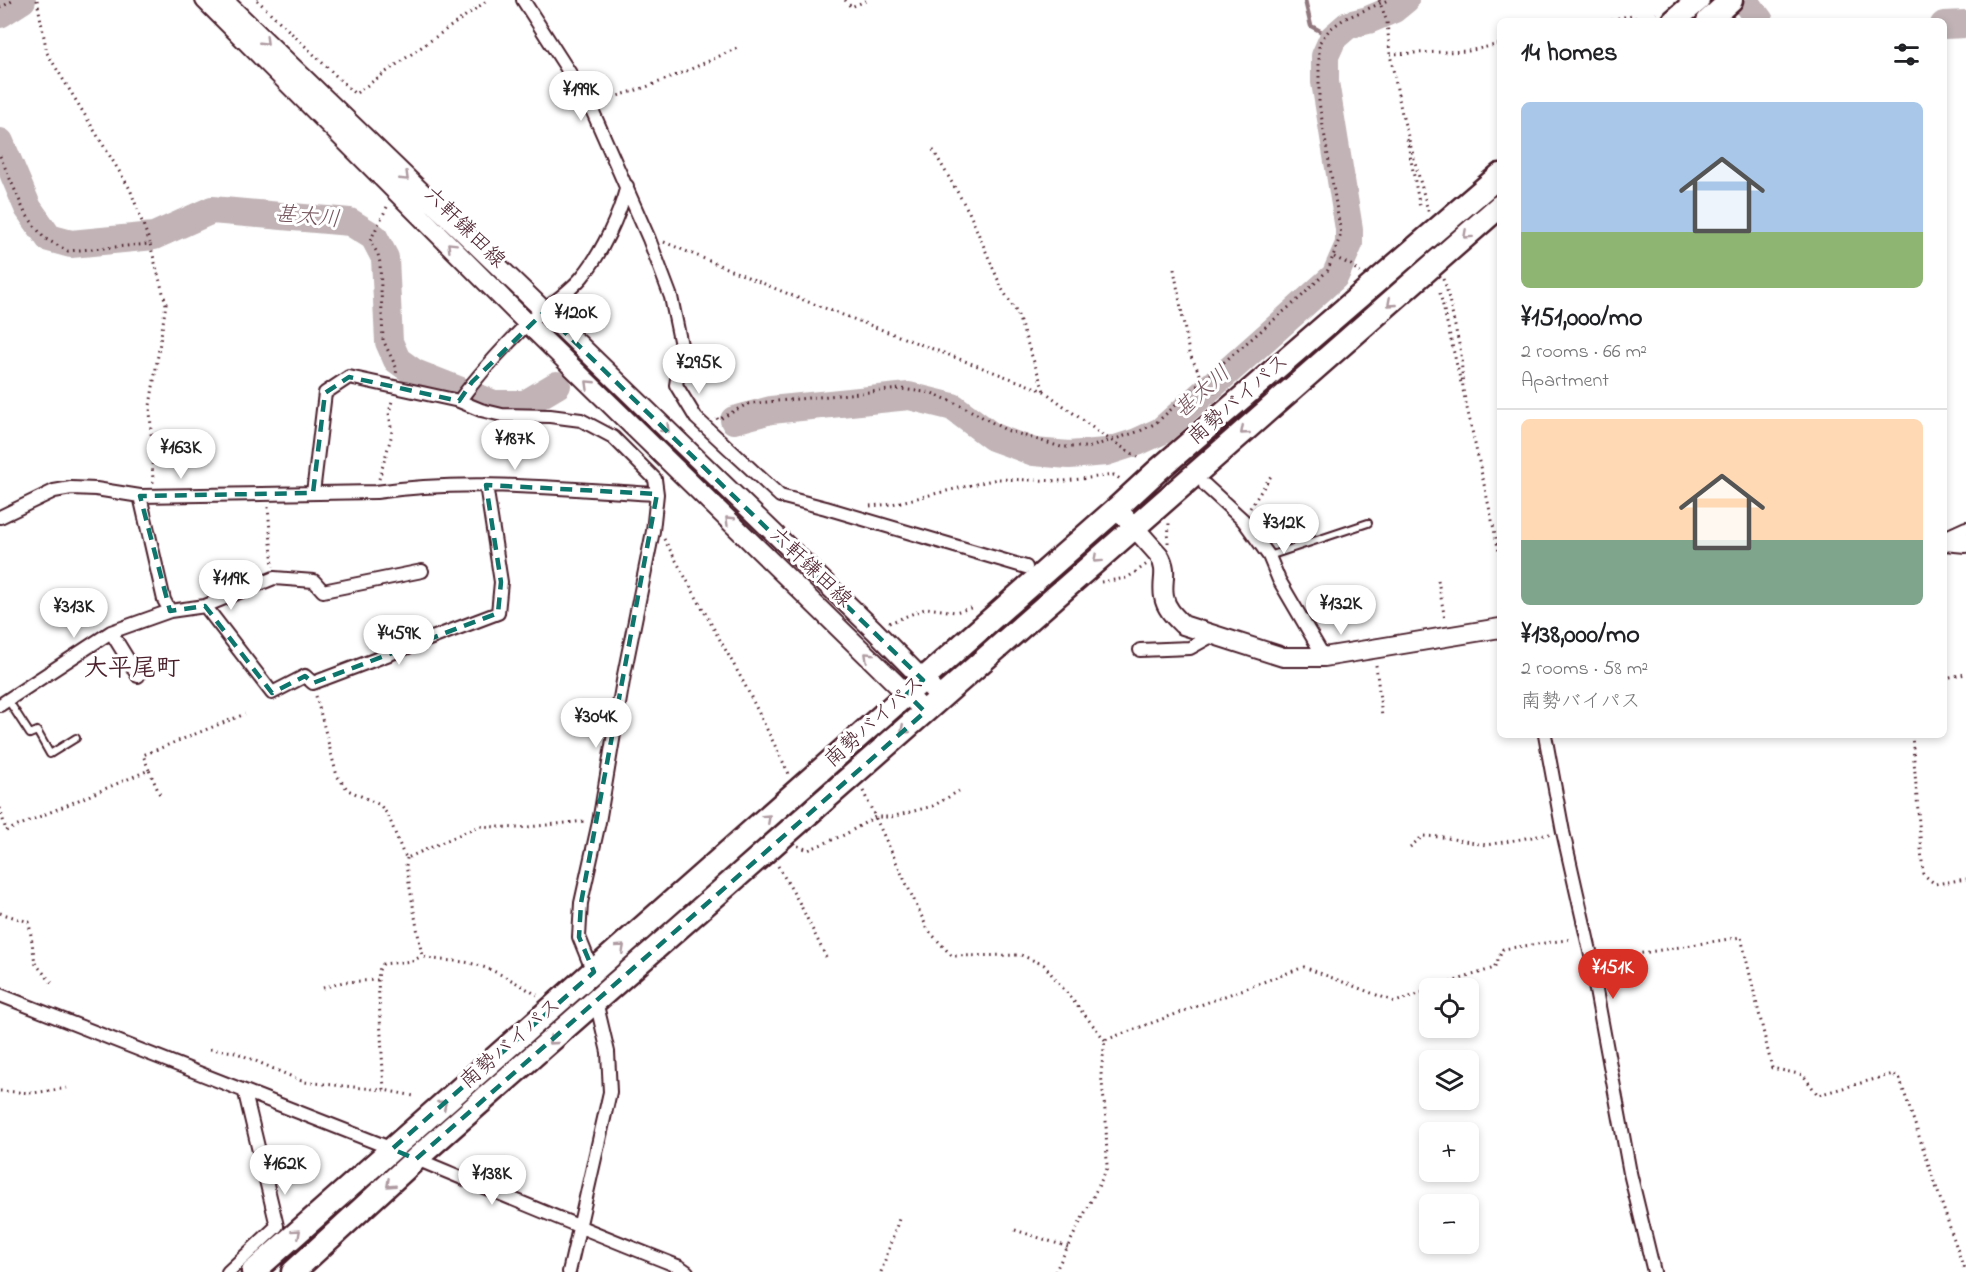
<!DOCTYPE html>
<meta charset="utf-8">
<style>
:root{--surface:#fff;--page:#f6f6f6;--text:#202124;--muted:#757577;--line:#e0e0e0;--accent:#d93025}
body{margin:0;font-family:"Indie Flower","Klee One",sans-serif;background:var(--page);color:var(--text);height:100vh;display:flex;flex-direction:column;font-size:22px;white-space:nowrap}
*{box-sizing:border-box;margin:0}
p{font-size:20px;color:var(--muted)}
.icon{flex:none;width:33px;height:33px;fill:none;stroke:currentColor;stroke-width:2;stroke-linecap:round;stroke-linejoin:round}
.map{position:relative;flex:1;overflow:hidden}
.drawer{position:absolute;left:1497px;top:18px;width:450px;height:720px;display:flex;flex-direction:column;background:var(--surface);border-radius:9px;box-shadow:0 3px 9px #0003}
.drawer>*{flex:none}
.controls{position:absolute;left:1419px;top:978px;display:grid;gap:12px}
.controls a{display:grid;place-items:center;width:60px;height:60px;border-radius:9px;background:var(--surface);box-shadow:0 3px 9px #0003;font-size:30px}
.price{position:absolute;translate:-50% -51px;padding:0 14px;border-radius:21px;background:#fff;color:#222;font-size:20px;line-height:39px;filter:drop-shadow(0 2px 3px #0008)}
.price::after{content:'';position:absolute;left:50%;top:36px;width:18px;height:14px;margin-left:-9px;background:inherit;clip-path:polygon(0 0,100% 0,50% 100%)}
.price.on{background:var(--accent);color:#fff}
ul{padding:0;list-style:none}
li{display:grid;align-content:center;gap:12px;height:318px;padding:0 24px}
li+li{border-top:2px solid var(--line)}
li span{display:grid;place-items:center;height:186px;border-radius:9px;color:#555}
li>.icon{margin-inline-start:auto}
span .icon{width:108px;height:108px;fill:#fffc;stroke-width:1}
li b{font-size:26px}
h2{display:flex;justify-content:space-between;align-items:center;height:72px;padding:0 24px;font-size:26px}
.map>svg:first-child{display:block}
.lines{fill:none;stroke-linecap:round;stroke-linejoin:round}
.stream{stroke:#91787e;stroke-width:4.5}
.river{stroke:#c1b3b6;stroke-width:28}
.lane-casing{stroke:#4a1f2b;stroke-width:10}
.street-casing{stroke:#4a1f2b;stroke-width:16}
.secondary-casing{stroke:#4a1f2b;stroke-width:22}
.highway-casing{stroke:#4a1f2b;stroke-width:27}
.path{stroke:#4a1f2b;stroke-width:3;stroke-dasharray:1.5 4.5;stroke-linecap:butt}
.lane{stroke:#fff;stroke-width:6}
.street{stroke:#fff;stroke-width:12}
.secondary{stroke:#fff;stroke-width:18}
.highway{stroke:#fff;stroke-width:22}
.oneway{stroke:#ae9aa0}
.marked{fill:none;stroke:#0f766e;stroke-width:4.5;stroke-dasharray:12 8;stroke-linejoin:round}
.labels{text-anchor:middle;dominant-baseline:central;stroke-width:6;stroke-linejoin:round;paint-order:stroke}
.street-label{font-size:21px;fill:#4a1f2b;stroke:#fff}
.water-label{font-size:22px;font-style:italic;fill:#74535c;stroke:#fff}
.quarter-label{font-size:24px;font-weight:bold;fill:#4a1f2b;stroke:#fff}
</style>
<div class="map">
<svg width="1966" height="1272" viewBox="0 0 1966 1272">
<rect width="100%" height="100%" fill="#fff"/>
<filter id="ink" filterUnits="userSpaceOnUse"><feTurbulence type="fractalNoise" baseFrequency=".0167" numOctaves="2"/><feDisplacementMap in="SourceGraphic" scale="12" xChannelSelector="R" yChannelSelector="G"/><feConvolveMatrix kernelMatrix="1 2 1 2 8 2 1 2 1" color-interpolation-filters="sRGB"/></filter>
<g filter="url(#ink)">
<g class="lines">
<path class="stream" d="M 1305,0 L 1311,26 L 1333,38"/>
<path class="river" d="M 1744,0 L 1760,21
M 0,14 L 22,0
M 1944,25 L 1966,24
M 0,142 L 28,208 L 49,238 L 71,244 L 154,236 L 212,210 L 350,222 L 374,237 L 385,258 L 389,342 L 397,360 L 415,373 L 494,404 L 525,404 L 557,385
M 734,420 L 771,410 L 909,396 L 953,407 L 993,437 L 1034,452 L 1069,455 L 1106,452 L 1137,442 L 1161,431 L 1335,276 L 1349,244 L 1349,229 L 1325,82 L 1325,56 L 1333,38 L 1348,25 L 1368,20 L 1394,9 L 1405,0"/>
<defs>
<path id="lane" d="M 1269,556 L 1368,523
M 8,700 L 30,734 L 37,731 L 50,754 L 76,738"/>
<path id="street" d="M 523,0 L 589,103 L 649,239 L 671,297 L 682,350 L 676,385 L 696,418 L 780,496 L 826,508 L 1026,567
M 459,401 L 481,410 L 502,415 L 550,416 L 581,420 L 613,437 L 655,479 L 657,494 L 653,531 L 624,675 L 599,822 L 581,903 L 579,937 L 594,974
M 1205,485 L 1243,520 L 1269,556 L 1279,580 L 1324,657
M 313,493 L 325,393 L 349,377 L 459,401 C 479,374 502,349 526,325 C 544,308 566,296 582,277 C 602,253 619,216 627,186
M 140,496 L 164,600 L 170,611 L 205,606 L 274,578 L 314,581 L 323,591 L 422,571
M 0,517 L 54,491 L 71,488 L 96,489 L 140,496 L 376,492 C 468,478 563,489 657,494
M 1944,538 L 1966,528
M 205,606 L 272,693 L 305,676 L 313,683 L 498,613 L 501,582 L 486,485
M 111,632 L 138,676
M 1140,650 L 1190,648 L 1215,634
M 0,705 L 111,632 L 170,611
M 1545,735 L 1563,832 L 1592,960 L 1595,985 L 1630,1173 L 1654,1272
M 0,995 L 395,1150
M 414,1158 C 503,1195 591,1232 680,1267 L 687,1272
M 228,1272 L 277,1226 L 245,1093
M 569,1272 L 610,1092 L 608,1052 L 595,997"/>
<path id="secondary" d="M 205,0 L 528,324 L 925,712
M 223,0 L 874,630 L 941,698
M 1117,508 L 1159,555 C 1169,572 1161,580 1164,597 C 1166,609 1175,617 1183,625 L 1283,657 L 1324,657 L 1500,628
M 1944,541 L 1966,543"/>
<path id="highway" d="M 1674,21 L 1698,0
M 1708,21 L 1731,0
M 253,1272 L 1117,508 L 1157,471 L 1500,175
M 293,1272 L 416,1159 L 1500,206"/>
</defs>
<use href="#lane" class="lane-casing"/>
<use href="#street" class="street-casing"/>
<use href="#secondary" class="secondary-casing"/>
<use href="#highway" class="highway-casing"/>
<path class="path" d="M 37,0 L 47,53 L 130,189 L 150,243
M 257,0 L 355,94 L 488,0
M 845,0 L 851,7 L 868,0
M 1379,0 L 1387,22 L 1390,54 L 1402,114 L 1429,214
M 0,8 L 14,0
M 1606,21 L 1632,15 L 1638,21
M 1647,21 L 1656,13
M 1390,54 L 1468,51 L 1500,44
M 601,100 C 650,89 694,68 739,47
M 1407,139 L 1420,208
M 933,150 L 969,212 L 1002,289 L 1017,313 L 1044,391
M 0,156 L 25,213 L 44,238 L 68,251 L 150,244 L 166,304 L 150,406 L 153,483
M 387,207 L 370,241 L 378,254 L 380,263 L 383,340 L 397,369 L 396,374
M 664,242 L 798,298 L 1044,391 L 1101,434 L 1141,459
M 1334,257 L 1351,265 L 1360,273
M 1174,269 L 1189,353 L 1203,380 L 1218,394
M 1443,279 L 1446,286 L 1461,353 L 1463,390 L 1500,556
M 1440,293 L 1461,383
M 717,418 L 718,420 L 747,404 L 900,389 L 932,393 L 964,407 L 1006,430 L 1061,447 L 1090,447 L 1140,431 L 1156,423 L 1218,367 L 1301,297 L 1328,270 L 1341,234 L 1319,102 L 1319,43 L 1330,29 L 1344,19 L 1388,0
M 379,479 L 392,434 L 389,413 L 392,401
M 870,506 L 892,504 L 997,479 L 1064,481 L 1114,475 L 1120,479
M 268,507 L 273,567
M 1250,508 L 1271,476
M 664,539 L 744,683 L 789,774
M 1168,543 L 1169,523
M 1438,580 L 1445,620
M 1101,582 L 1127,578 L 1147,564
M 889,623 L 927,608 L 955,612 L 975,607
M 1376,665 L 1382,717
M 1944,678 L 1966,674
M 316,696 L 337,776 L 348,790 L 380,805 L 388,815 L 403,853 L 407,858 L 479,826 L 518,828 L 585,821
M 1912,735 L 1923,874 L 1935,884 L 1966,879
M 149,770 L 143,755 L 245,714
M 863,791 L 928,930 L 952,956 L 1021,955 L 1044,965 L 1105,1040
M 0,808 L 6,831 L 149,770 L 160,795
M 798,846 L 808,850 L 844,835 L 875,817 L 891,817 L 933,806 L 959,791
M 1410,847 L 1423,836 L 1442,837 L 1486,845 L 1550,834
M 407,858 L 406,866 L 422,956 C 436,961 450,960 464,962 C 490,966 515,982 537,995
M 778,866 L 800,904 L 826,957
M 0,913 L 29,922 L 35,963 L 52,983
M 1606,959 L 1741,937 L 1772,1068 L 1803,1075 L 1818,1095 L 1893,1074 L 1900,1080 L 1965,1272
M 378,980 L 384,1090 L 414,1096
M 323,988 L 343,982 L 378,980 L 379,970 L 383,964 L 412,961 L 422,956
M 1433,988 L 1494,968 L 1503,949 L 1573,939
M 210,1049 L 235,1052 L 304,1082 L 384,1090
M 0,1091 L 33,1093 L 68,1088
M 1015,1230 L 1068,1247
M 881,1272 L 899,1219
M 1055,1272 L 1107,1169 L 1106,1120 L 1101,1073 L 1105,1040 L 1304,967 L 1395,1002 L 1430,990"/>
<use href="#lane" class="lane"/>
<use href="#street" class="street"/>
<use href="#secondary" class="secondary"/>
<use href="#highway" class="highway"/>
</g>
<defs><path id="oneway-chevron" d="M-2-3.5L2.5 0L-2 3.5" fill="none" stroke-width="1.6" stroke-linecap="round" stroke-linejoin="round" transform="scale(1.5)"/></defs>
<g class="oneway">
<use href="#oneway-chevron" transform="translate(265 41) rotate(44)"/>
<use href="#oneway-chevron" transform="translate(405 177) rotate(44)"/>
<use href="#oneway-chevron" transform="translate(1467 235) rotate(138)"/>
<use href="#oneway-chevron" transform="translate(451 246) rotate(-135)"/>
<use href="#oneway-chevron" transform="translate(1391 303) rotate(139)"/>
<use href="#oneway-chevron" transform="translate(589 384) rotate(-136)"/>
<use href="#oneway-chevron" transform="translate(666 429) rotate(44)"/>
<use href="#oneway-chevron" transform="translate(1244 431) rotate(139)"/>
<use href="#oneway-chevron" transform="translate(729 520) rotate(-136)"/>
<use href="#oneway-chevron" transform="translate(1097 559) rotate(138)"/>
<use href="#oneway-chevron" transform="translate(868 656) rotate(-136)"/>
<use href="#oneway-chevron" transform="translate(904 730) rotate(139)"/>
<use href="#oneway-chevron" transform="translate(767 818) rotate(-42)"/>
<use href="#oneway-chevron" transform="translate(621 948) rotate(-42)"/>
<use href="#oneway-chevron" transform="translate(552 1041) rotate(139)"/>
<use href="#oneway-chevron" transform="translate(443 1104) rotate(-41)"/>
<use href="#oneway-chevron" transform="translate(390 1184) rotate(137)"/>
<use href="#oneway-chevron" transform="translate(297 1233) rotate(-42)"/>
</g>
</g>
<path class="marked" d="M 544,312 L 923,680 L 907,694 L 925,712 L 416,1159 L 392,1149 L 594,972 L 579,937 L 581,903 L 657,494 L 486,485 L 501,582 L 498,613 L 313,683 L 305,676 L 272,693 L 205,606 L 170,611 L 140,496 L 313,493 L 325,393 L 349,377 L 459,401 L 472,382 Z"/>
<g class="labels">
<g class="street-label">
<text transform="translate(464 228) rotate(45)">六軒鎌田線</text>
<text transform="translate(1239 400) rotate(-41)">南勢バイパス</text>
<text transform="translate(810 568) rotate(44)">六軒鎌田線</text>
<text transform="translate(875 722) rotate(-42)">南勢バイパス</text>
<text transform="translate(511 1044) rotate(-41)">南勢バイパス</text>
</g>
<g class="water-label">
<text transform="translate(307 218) rotate(5)">甚太川</text>
<text transform="translate(1203 393) rotate(-42)">甚太川</text>
</g>
<g class="quarter-label">
<text x="132" y="669">大平尾町</text>
</g>
</g>
</svg>
<div class="controls">
<a><svg class="icon" aria-label="locate" viewBox="0 0 24 24"><circle cx="12" cy="12" r="6"/><path d="M12 2v4M12 18v4M2 12h4M18 12h4"/></svg></a>
<a><svg class="icon" aria-label="layers" viewBox="0 0 24 24"><path d="M12 4l9 5-9 5-9-5zM3 14l9 5 9-5"/></svg></a>
<a>+</a>
<a>−</a>
</div>
<b class="price" style="left:581px;top:122px">¥199K</b>
<b class="price" style="left:576px;top:345px">¥120K</b>
<b class="price" style="left:699px;top:395px">¥295K</b>
<b class="price" style="left:515px;top:471px">¥187K</b>
<b class="price" style="left:181px;top:480px">¥163K</b>
<b class="price" style="left:1284px;top:555px">¥312K</b>
<b class="price" style="left:231px;top:611px">¥119K</b>
<b class="price" style="left:1341px;top:636px">¥132K</b>
<b class="price" style="left:74px;top:639px">¥313K</b>
<b class="price" style="left:399px;top:666px">¥459K</b>
<b class="price" style="left:596px;top:749px">¥304K</b>
<b class="price on" style="left:1613px;top:1000px">¥151K</b>
<b class="price" style="left:285px;top:1196px">¥162K</b>
<b class="price" style="left:492px;top:1206px">¥138K</b>
<section class="drawer">
<h2>14 homes<svg class="icon" aria-label="filters" viewBox="0 0 24 24"><path d="M4 7h16M4 17h16"/><circle cx="9" cy="7" r="2"/><circle cx="15" cy="17" r="2"/></svg></h2>
<ul>
<li><span style="background:linear-gradient(#a9c7e8 70%,#8fb573 0)"><svg class="icon" aria-label="home" viewBox="0 0 24 24"><path d="M3 11l9-7 9 7M6 9v11h12V9"/></svg></span><div><b>¥151,000/mo</b><p>2 rooms · 66 m²</p><p>Apartment</p></div></li>
<li><span style="background:linear-gradient(#ffd9b3 65%,#7fa58c 0)"><svg class="icon" aria-label="home" viewBox="0 0 24 24"><path d="M3 11l9-7 9 7M6 9v11h12V9"/></svg></span><div><b>¥138,000/mo</b><p>2 rooms · 58 m²</p><p>南勢バイパス</p></div></li>
</ul>
</section>
</div>
